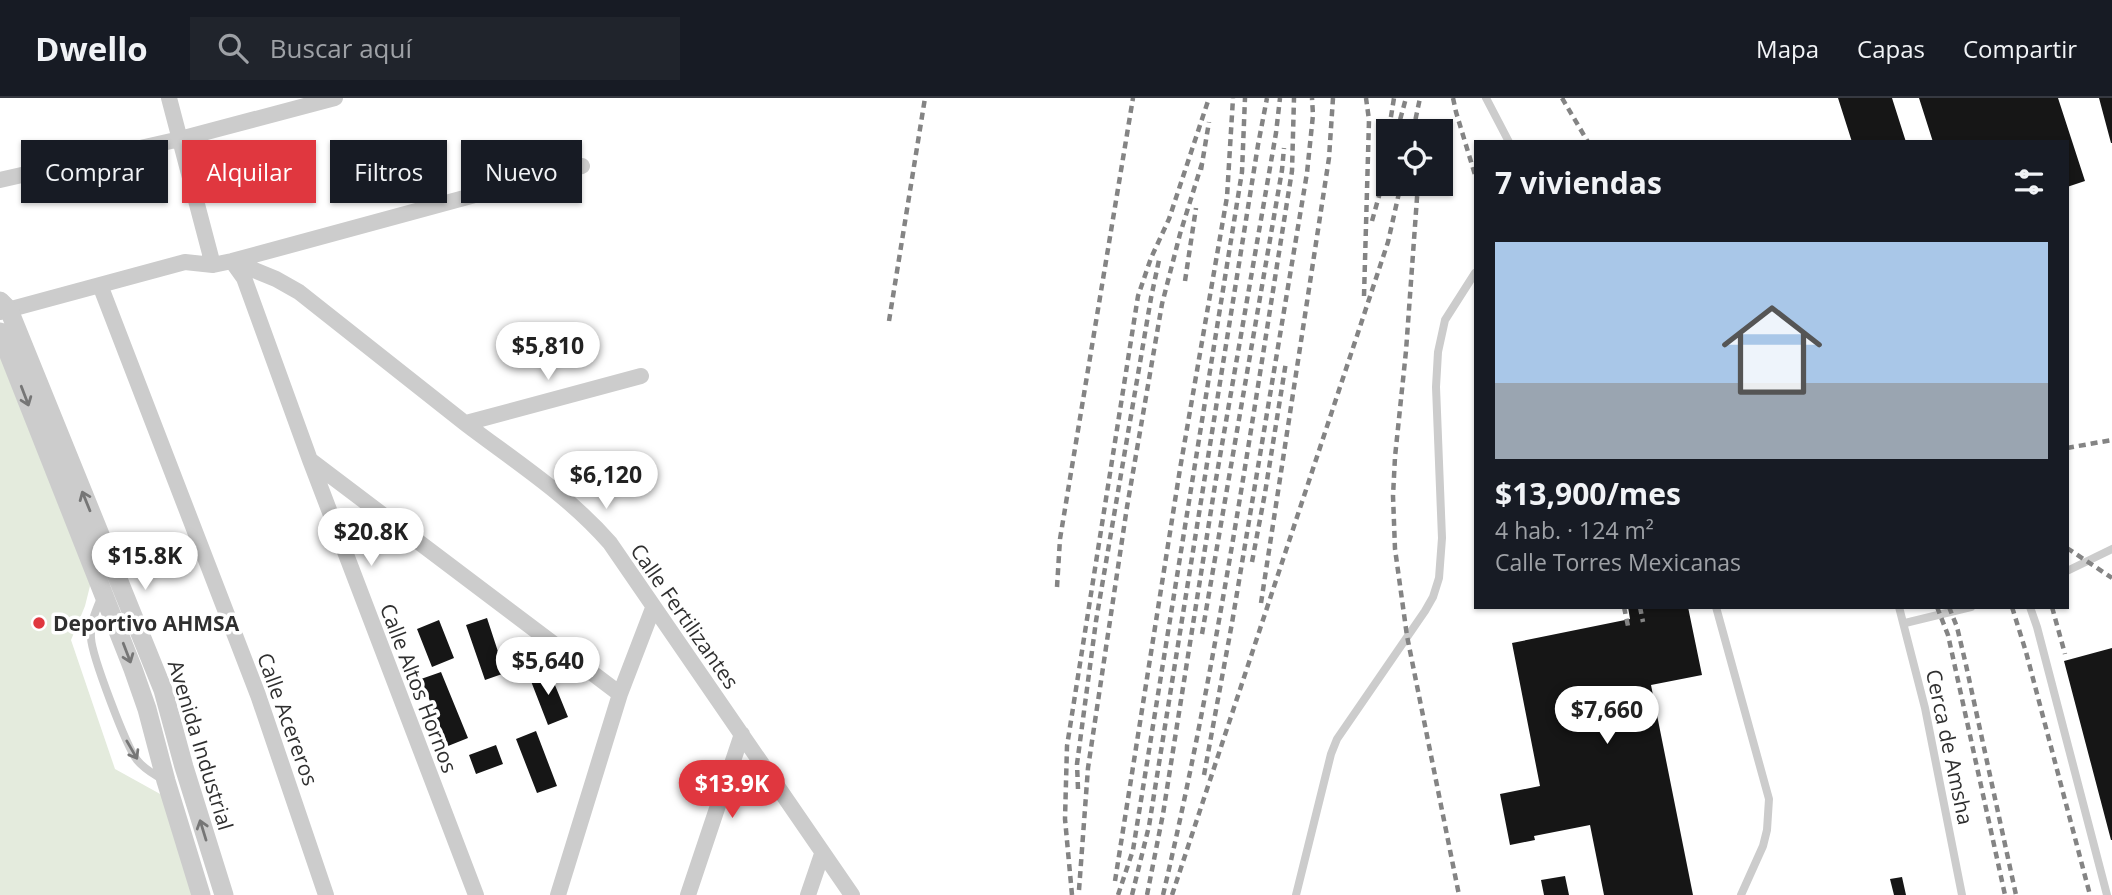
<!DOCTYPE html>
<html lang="es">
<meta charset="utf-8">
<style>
:root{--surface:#171b24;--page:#20242c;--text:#f1f3f6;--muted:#9ea1a6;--line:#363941;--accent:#e0373f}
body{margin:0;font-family:"Open Sans",sans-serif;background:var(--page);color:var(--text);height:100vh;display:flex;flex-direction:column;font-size:26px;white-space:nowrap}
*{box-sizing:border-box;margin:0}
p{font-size:23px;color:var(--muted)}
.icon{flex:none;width:38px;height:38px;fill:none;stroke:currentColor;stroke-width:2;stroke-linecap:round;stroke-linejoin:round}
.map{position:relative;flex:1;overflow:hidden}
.details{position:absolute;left:1474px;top:42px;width:595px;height:469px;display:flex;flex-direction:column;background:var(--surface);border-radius:0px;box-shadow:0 2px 5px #0004}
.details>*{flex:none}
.hud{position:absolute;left:21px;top:42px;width:665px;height:63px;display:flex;gap:14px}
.tools{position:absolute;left:1376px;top:21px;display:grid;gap:14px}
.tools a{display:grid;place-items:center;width:77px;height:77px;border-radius:0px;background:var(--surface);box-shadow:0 2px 5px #0004;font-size:35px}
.price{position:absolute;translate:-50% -60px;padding:0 16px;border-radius:24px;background:#fff;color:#222;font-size:23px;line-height:46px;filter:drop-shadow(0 2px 4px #0008)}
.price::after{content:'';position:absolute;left:50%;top:42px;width:21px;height:16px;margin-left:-10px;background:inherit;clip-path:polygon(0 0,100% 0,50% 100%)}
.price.on{background:var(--accent);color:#fff}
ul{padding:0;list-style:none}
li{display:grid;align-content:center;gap:14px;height:371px;padding:0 21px}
li span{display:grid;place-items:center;height:217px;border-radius:0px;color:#555}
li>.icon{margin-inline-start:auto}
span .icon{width:126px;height:126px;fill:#fffc;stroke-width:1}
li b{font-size:30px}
h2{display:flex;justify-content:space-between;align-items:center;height:84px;padding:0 21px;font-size:30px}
.tag{padding:0 24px;border-radius:0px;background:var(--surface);box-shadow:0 2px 5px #0004;font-size:24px;line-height:63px}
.tag.on{background:var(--accent);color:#fff}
header{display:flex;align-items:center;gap:42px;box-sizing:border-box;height:98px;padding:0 35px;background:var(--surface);border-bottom:2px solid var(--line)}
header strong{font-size:33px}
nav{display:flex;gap:38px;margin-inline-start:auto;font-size:24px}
.search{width:490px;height:63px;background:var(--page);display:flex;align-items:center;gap:18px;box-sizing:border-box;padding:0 24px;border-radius:0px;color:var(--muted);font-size:26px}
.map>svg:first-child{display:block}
.green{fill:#e4ebdd}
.building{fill:#161616}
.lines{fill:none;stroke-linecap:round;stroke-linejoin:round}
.service{stroke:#ccc;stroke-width:8}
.minor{stroke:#ccc;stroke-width:16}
.tertiary{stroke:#ccc;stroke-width:19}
.rail{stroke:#848484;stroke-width:4.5;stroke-dasharray:7 5;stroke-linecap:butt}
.oneway{stroke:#767676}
.poi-dot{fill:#e0373f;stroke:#fff;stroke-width:2.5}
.labels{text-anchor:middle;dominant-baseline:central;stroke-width:7;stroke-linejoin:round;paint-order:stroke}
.street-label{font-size:21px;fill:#2f2f2f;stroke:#fff}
.poi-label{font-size:21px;font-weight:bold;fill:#2f2f2f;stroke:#fff;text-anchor:start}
</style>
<header>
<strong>Dwello</strong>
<div class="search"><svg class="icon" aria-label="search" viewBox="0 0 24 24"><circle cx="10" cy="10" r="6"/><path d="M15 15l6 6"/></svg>Buscar aquí</div>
<nav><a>Mapa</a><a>Capas</a><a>Compartir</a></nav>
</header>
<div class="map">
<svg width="2112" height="797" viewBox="0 0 2112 797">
<rect width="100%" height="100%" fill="#fff"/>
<path class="green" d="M 0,249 L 92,480 L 85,508 L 71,542 L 115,671 L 171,702 L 200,797 L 0,797 Z"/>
<path class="building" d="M 1838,0 L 1892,0 L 1906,44 L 1852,44 Z
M 1919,0 L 2058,0 L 2085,83 L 2067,89 L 2067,44 L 1933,44 Z
M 2099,0 L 2112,0 L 2112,45 L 2111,45 Z
M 1628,509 L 1688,509 L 1702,577 L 1651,587 L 1693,797 L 1604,797 L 1590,727 L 1534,738 L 1535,742 L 1510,747 L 1500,696 L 1540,688 L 1512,545 L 1630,521 Z
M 487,520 L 505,575 L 485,582 L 466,527 Z
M 439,522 L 454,560 L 432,569 L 417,531 Z
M 2112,550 L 2112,742 L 2111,742 L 2064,563 Z
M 548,570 L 568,619 L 548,627 L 529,578 Z
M 441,574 L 468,640 L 448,648 L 421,581 Z
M 536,633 L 557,688 L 537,695 L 516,641 Z
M 496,647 L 503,666 L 476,676 L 469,657 Z
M 1565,778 L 1569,797 L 1544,797 L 1541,782 Z
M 1902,779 L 1906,797 L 1894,797 L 1890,781 Z"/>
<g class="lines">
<path class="service" d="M 1486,0 L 1509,44
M 2067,473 L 2112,451
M 102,498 C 96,512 90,525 91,540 C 92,558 126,648 137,662 C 144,671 154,676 163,682
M 1716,509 L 1769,701 L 1767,732 L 1763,748 L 1741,797
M 1899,509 L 1925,610 L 1962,797
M 2030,509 L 2037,529 L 2107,797
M 1905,525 L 1971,509
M 1296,797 L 1331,656 L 1337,641 L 1425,513 L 1433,499 L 1439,480 L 1442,440 L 1436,289 L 1438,254 L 1445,222 L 1475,175"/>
<path class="minor" d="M 169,0 L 213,167
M 0,82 L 180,41 L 335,0
M 232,163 L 276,181 L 299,194 C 354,238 410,282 466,326 C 516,364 568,397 610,445 L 852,797
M 234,166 L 244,180 L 310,362 L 476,797
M 100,187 L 258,597 L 326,797
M 0,214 L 185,164 L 213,167 L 232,163 L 582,68
M 466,325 L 641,278
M 310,362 L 620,596
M 558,797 L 620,596 L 653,510
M 688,797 L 742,636
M 808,797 L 822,756"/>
<path class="tertiary" d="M 0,203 L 9,212 L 163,592 L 184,669 L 224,797
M 0,234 L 133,571 L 147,611 L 166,683 L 201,797"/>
<path class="rail" d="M 1453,0 L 1456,14 L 1475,77
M 1562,0 L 1588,44
M 1389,31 L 1394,0
M 1397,33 L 1406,0
M 1413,33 L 1420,0
M 1201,72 L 1209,24
M 1382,74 L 1388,36
M 1418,86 L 1406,253 L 1395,359 L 1393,398 L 1395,451 L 1407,538 L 1459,797
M 1372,123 L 1388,66
M 1185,183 L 1196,110
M 1364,198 L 1369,22 L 1366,0
M 889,223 L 925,0
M 2067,350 L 2112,342
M 2067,450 L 2112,480
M 1252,464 L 1265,395 L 1286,264
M 1057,489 L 1060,441 L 1133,0
M 1261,505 L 1329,60 L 1333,0
M 1624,509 L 1628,528
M 1640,509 L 1643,524
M 1937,509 L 1948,537 L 2005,797
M 1949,509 L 1957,529 L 1966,567 L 2016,797
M 2012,509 L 2026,554 L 2090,797
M 2052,509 L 2065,556
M 1202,536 L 1282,72 L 1284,50
M 1204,677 L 1232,525 L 1307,75 L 1313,17 L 1312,0
M 1078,691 L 1077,666 L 1096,523 L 1151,200 L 1159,162
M 1115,783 L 1180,371 L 1227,99 L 1233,0
M 1079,792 L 1088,670 L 1127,409 L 1162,206 L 1180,136 L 1203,62
M 1072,797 L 1065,721 L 1067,648 L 1138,198 L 1151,160 L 1169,121 L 1209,0
M 1118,797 L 1133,752 L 1227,167 L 1242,74 L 1245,0
M 1132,797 L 1149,728 L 1258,47 L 1267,0
M 1147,797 L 1163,716 L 1215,387 L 1276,35 L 1280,0
M 1163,797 C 1219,559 1253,315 1292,73 L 1294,0
M 1172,797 L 1388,144 L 1401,86"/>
</g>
<defs><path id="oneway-shaft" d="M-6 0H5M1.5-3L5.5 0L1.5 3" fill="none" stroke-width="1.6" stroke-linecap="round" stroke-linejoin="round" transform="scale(1.75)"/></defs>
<g class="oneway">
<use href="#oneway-shaft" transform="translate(25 298) rotate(69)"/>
<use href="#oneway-shaft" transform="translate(86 403) rotate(-112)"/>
<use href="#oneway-shaft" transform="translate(127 555) rotate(69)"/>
<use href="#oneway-shaft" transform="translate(132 652) rotate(60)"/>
<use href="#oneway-shaft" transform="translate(203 732) rotate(-107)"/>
</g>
<circle class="poi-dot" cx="39" cy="525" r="7"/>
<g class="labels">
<g class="street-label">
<text transform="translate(685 518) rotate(55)">Calle Fertilizantes</text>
<text transform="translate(419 590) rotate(69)">Calle Altos Hornos</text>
<text transform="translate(288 621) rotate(70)">Calle Acereros</text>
<text transform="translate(201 647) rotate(73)">Avenida Industrial</text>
<text transform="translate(1950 649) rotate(78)">Cerca de Amsha</text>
</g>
<g class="poi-label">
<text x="53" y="525">Deportivo AHMSA</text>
</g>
</g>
</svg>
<div class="tools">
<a><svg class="icon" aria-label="locate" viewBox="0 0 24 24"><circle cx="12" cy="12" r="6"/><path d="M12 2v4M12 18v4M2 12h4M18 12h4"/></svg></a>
</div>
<b class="price" style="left:548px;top:284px">$5,810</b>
<b class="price" style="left:606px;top:413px">$6,120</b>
<b class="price" style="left:371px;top:470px">$20.8K</b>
<b class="price" style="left:145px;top:494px">$15.8K</b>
<b class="price" style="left:548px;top:599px">$5,640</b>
<b class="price" style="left:1607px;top:648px">$7,660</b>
<b class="price on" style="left:732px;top:722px">$13.9K</b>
<div class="hud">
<a class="tag">Comprar</a>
<a class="tag on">Alquilar</a>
<a class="tag">Filtros</a>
<a class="tag">Nuevo</a>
</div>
<section class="details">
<h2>7 viviendas<svg class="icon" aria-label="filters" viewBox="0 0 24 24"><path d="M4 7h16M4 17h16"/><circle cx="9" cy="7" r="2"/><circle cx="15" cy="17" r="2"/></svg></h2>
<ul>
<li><span style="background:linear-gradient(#a9c7e8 65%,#9aa5b1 0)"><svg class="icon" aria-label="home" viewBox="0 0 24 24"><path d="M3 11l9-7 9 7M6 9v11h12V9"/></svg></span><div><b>$13,900/mes</b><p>4 hab. · 124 m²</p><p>Calle Torres Mexicanas</p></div></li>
</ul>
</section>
</div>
